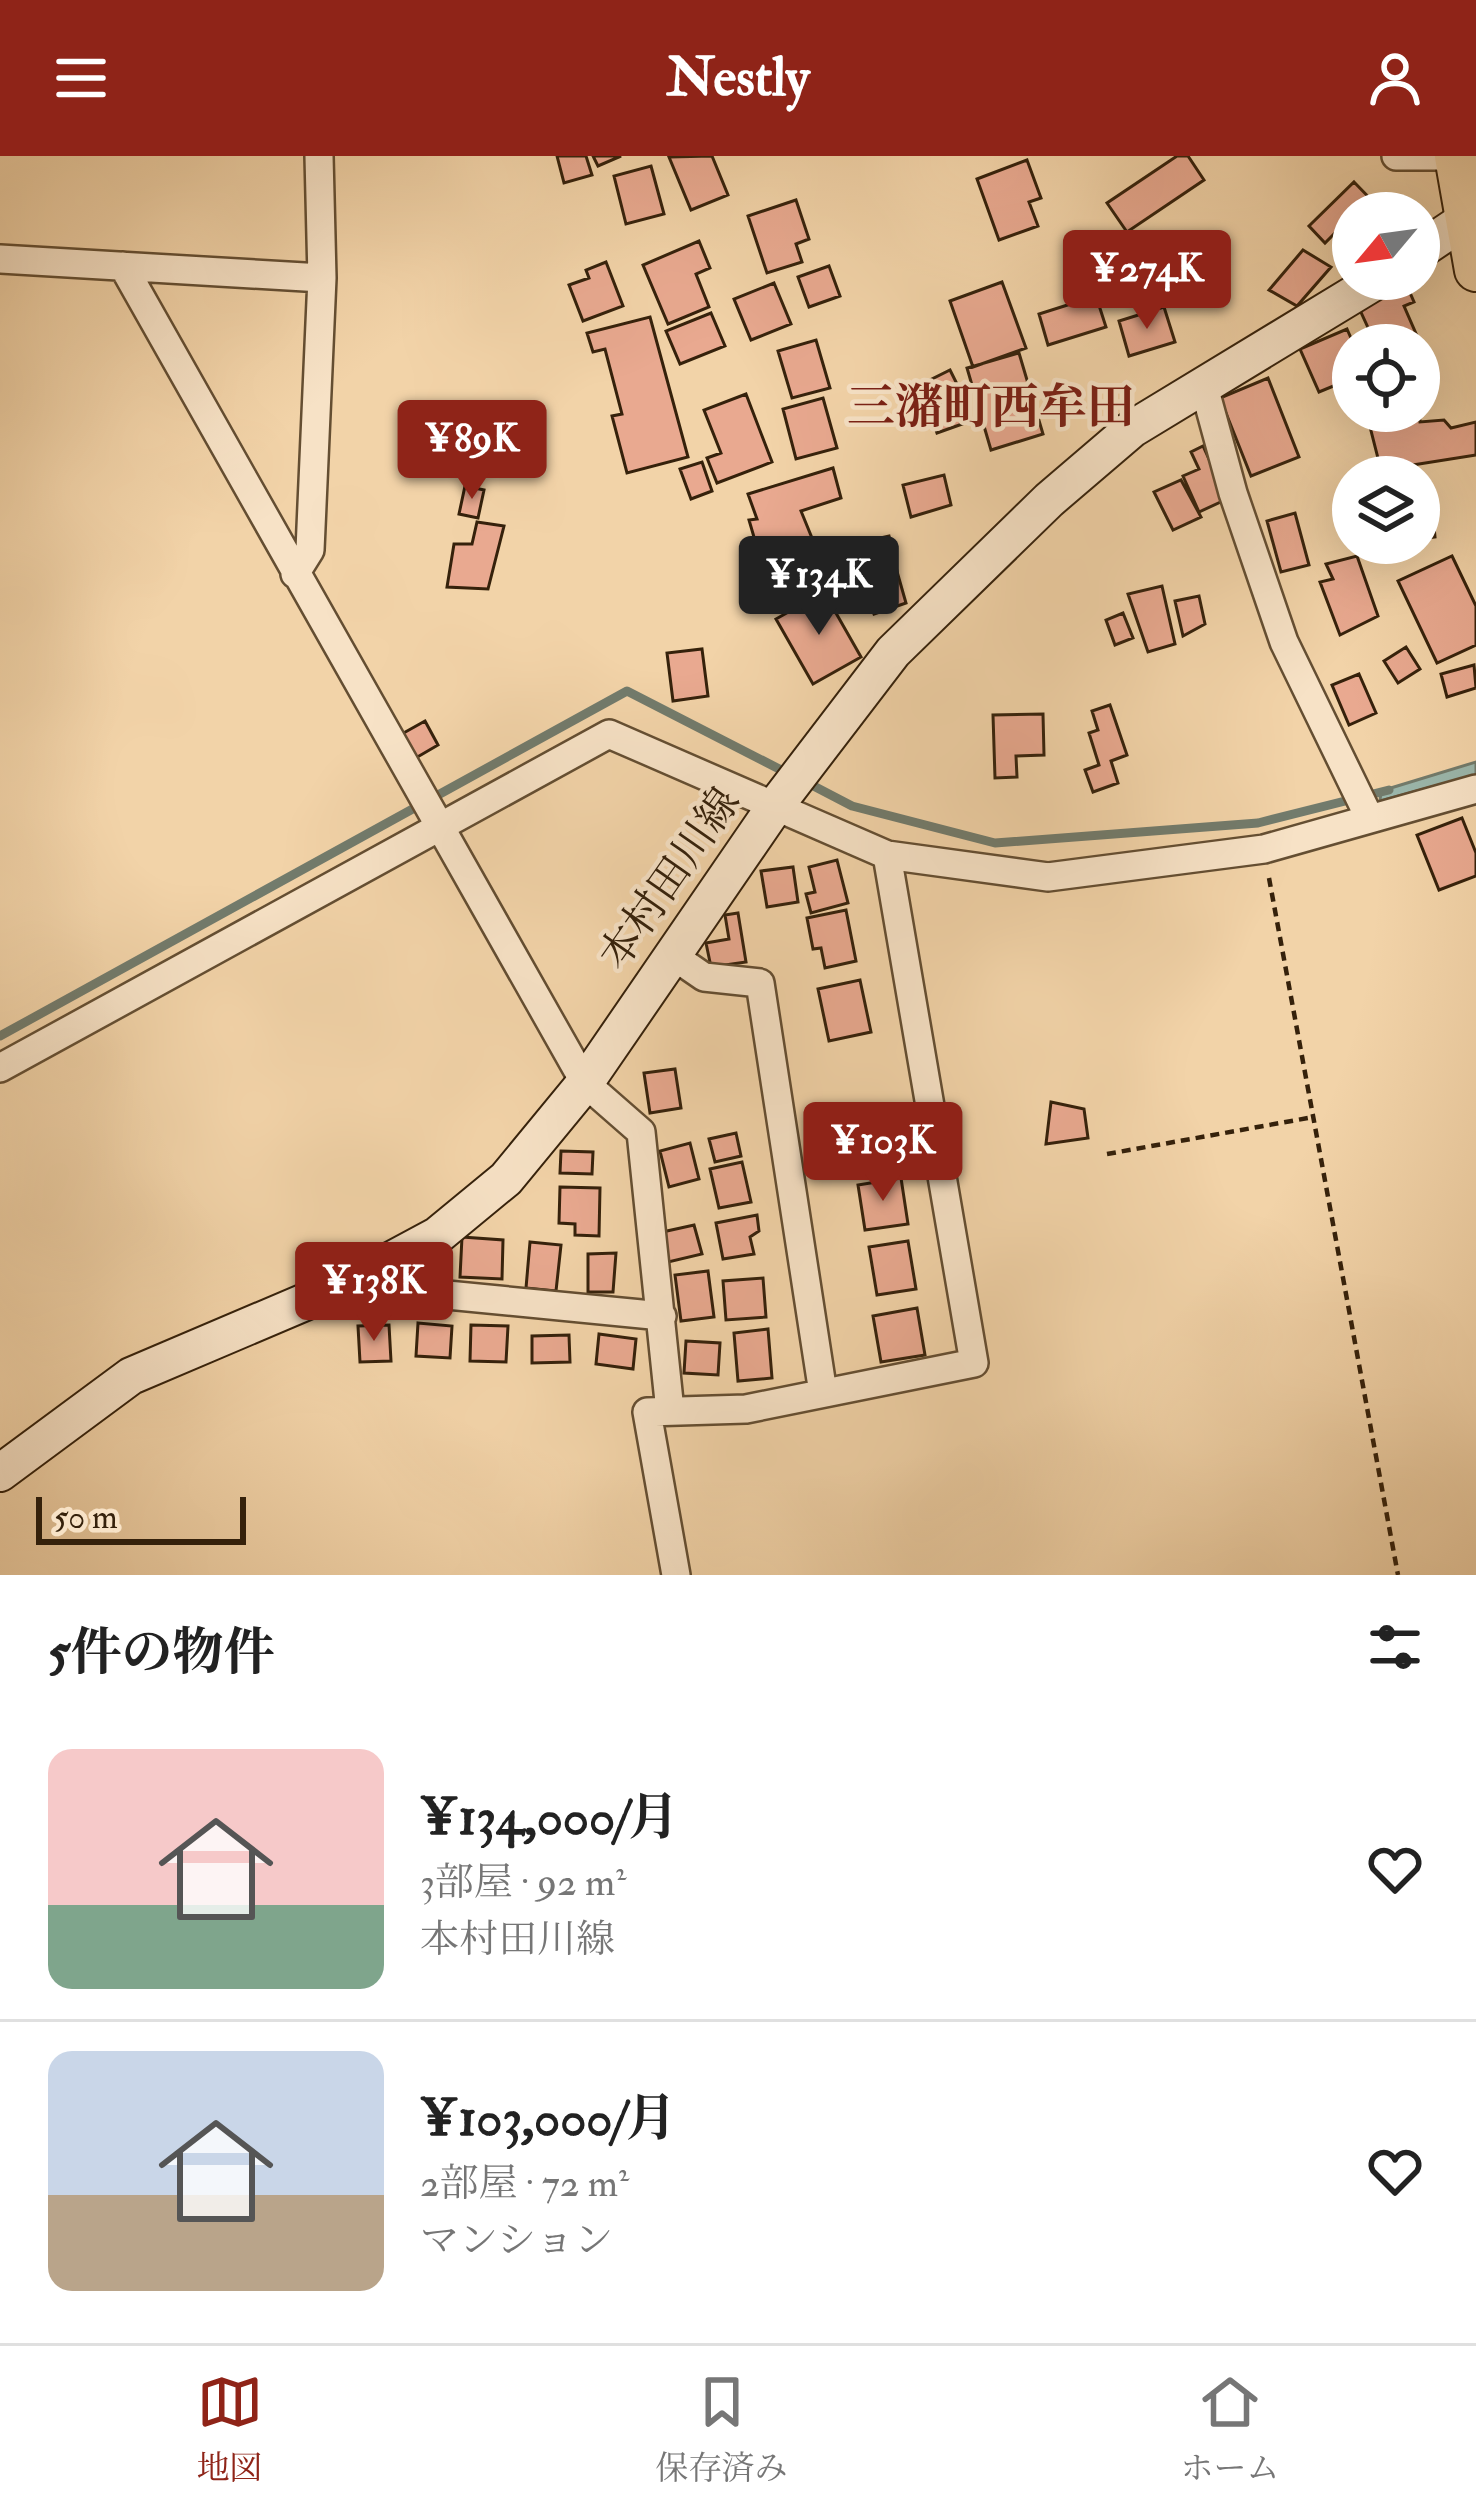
<!DOCTYPE html>
<html lang="ja">
<meta charset="utf-8">
<style>
:root{--surface:#fff;--page:#f6f6f6;--text:#222;--muted:#767676;--line:#e0e0e0;--accent:#8f2418}
body{margin:0;font-family:"IM FELL Double Pica","Noto Serif JP",serif;background:var(--page);color:var(--text);height:100vh;display:flex;flex-direction:column;font-size:45px;white-space:nowrap}
*{box-sizing:border-box;margin:0}
p{font-size:39px;color:var(--muted)}
.icon{flex:none;width:66px;height:66px;fill:none;stroke:currentColor;stroke-width:2;stroke-linecap:round;stroke-linejoin:round}
.map{position:relative;height:1419px;overflow:hidden}
.panel{display:flex;flex-direction:column;background:var(--surface);flex:1}
.panel>*{flex:none}
.needle{width:78px;rotate:241deg}
.tools{position:absolute;left:1332px;top:36px;display:grid;gap:24px}
.tools a{display:grid;place-items:center;width:108px;height:108px;border-radius:50%;background:var(--surface);box-shadow:0 12px 48px #0002;font-size:60px}
.scale{position:absolute;left:36px;bottom:30px;width:210px;box-sizing:border-box;padding-left:12px;border:6px solid #35210b;border-top:0;font-size:33px;line-height:42px;white-space:nowrap;color:#35210b;-webkit-text-stroke:9px #f7e2c6;paint-order:stroke}
.price{position:absolute;translate:-50% -102px;padding:0 27px;border-radius:12px;background:var(--accent);color:#fff;font-size:39px;line-height:78px;filter:drop-shadow(0 3px 6px #0008)}
.price::after{content:'';position:absolute;left:50%;top:72px;width:36px;height:27px;margin-left:-18px;background:inherit;clip-path:polygon(0 0,100% 0,50% 100%)}
.price.on{background:#222;color:#fff}
ul{padding:0;list-style:none}
li{display:flex;align-items:center;gap:36px;height:300px;padding:0 48px}
li+li{border-top:3px solid var(--line)}
li span{display:grid;place-items:center;flex:none;width:336px;height:240px;border-radius:24px;color:#555}
li>.icon{margin-inline-start:auto}
span .icon{width:144px;height:144px;fill:#fffc;stroke-width:1}
li b{font-size:51px}
h2{display:flex;justify-content:space-between;align-items:center;height:144px;padding:0 48px;font-size:51px}
header{display:flex;justify-content:space-between;align-items:center;height:156px;padding:0 48px;background:var(--accent);color:#fff;font-size:54px;font-weight:700}
.menu{display:flex;justify-content:space-around;align-items:center;height:168px;border-top:3px solid var(--line);background:var(--surface);font-size:33px;color:var(--muted)}
.menu a{display:grid;justify-items:center;gap:6px}
.menu .on{color:var(--accent)}
.map>svg:first-child{display:block}
.water{fill:#9bb7ac;stroke:#727b6c;stroke-width:3}
.lines{fill:none;stroke-linecap:round;stroke-linejoin:round}
.stream{stroke:#727b6c;stroke-width:9}
.building{fill:#e9a990;stroke:#35210b;stroke-width:3}
.minor-casing{stroke:#644e32;stroke-width:32}
.secondary-casing{stroke:#35210b;stroke-width:40}
.primary-casing{stroke:#35210b;stroke-width:46}
.path{stroke:#35210b;stroke-width:4.5;stroke-dasharray:9 6;stroke-linecap:butt}
.minor{stroke:#f7e2c6;stroke-width:27}
.secondary{stroke:#f7e2c6;stroke-width:36}
.primary{stroke:#f2d3a8;stroke-width:42}
.labels{text-anchor:middle;dominant-baseline:central;stroke-width:9;stroke-linejoin:round;paint-order:stroke}
.street-label{font-size:42px;fill:#35210b;stroke:#f7e2c6}
.quarter-label{font-size:48px;font-weight:bold;fill:#7a1f14;stroke:#f7e2c6}
</style>
<header><svg class="icon" aria-label="menu" viewBox="0 0 24 24"><path d="M4 6h16M4 12h16M4 18h16"/></svg>Nestly<svg class="icon" aria-label="person" viewBox="0 0 24 24"><circle cx="12" cy="8" r="4"/><path d="M4 21q1-7 8-7t8 7"/></svg></header>
<div class="map">
<svg width="1476" height="1419" viewBox="0 0 1476 1419">
<rect width="100%" height="100%" fill="#f2d3a8"/>
<filter id="stains"><feTurbulence type="fractalNoise" baseFrequency=".00167" numOctaves="4"/><feColorMatrix values="0 0 0 0 .2 0 0 0 0 .09 0 0 0 0 .02 0 0 0 .5 -.17"/></filter>
<radialGradient id="worn" r=".72"><stop offset=".6" stop-color="#630" stop-opacity="0"/><stop offset="1" stop-color="#630" stop-opacity=".3"/></radialGradient>
<path class="water" d="M 1476,606 L 1476,619 L 1380,645 L 1381,635 Z"/>
<g class="lines">
<path class="stream" d="M 804,625 L 852,650 L 995,687 L 1258,667 L 1389,634
M 0,880 L 627,535 L 789,618"/>
</g>
<path class="building" d="M 557,0 L 586,0 L 592,19 L 564,27 Z
M 593,0 L 621,0 L 598,10 Z
M 712,0 L 728,39 L 691,54 L 669,1 Z
M 1177,0 L 1188,0 L 1204,24 L 1127,76 L 1107,47 Z
M 1027,4 L 1041,42 L 1029,46 L 1038,70 L 999,84 L 977,23 Z
M 651,10 L 664,58 L 626,68 L 614,20 Z
M 1354,26 L 1384,57 L 1353,57 L 1353,88 L 1339,73 L 1325,87 L 1309,70 Z
M 796,44 L 809,83 L 796,88 L 802,106 L 767,117 L 748,60 Z
M 699,85 L 710,112 L 696,118 L 709,151 L 668,168 L 643,109 Z
M 1303,94 L 1331,111 L 1297,150 L 1269,134 Z
M 606,106 L 623,150 L 583,165 L 569,129 L 589,122 L 586,114 Z
M 829,110 L 840,140 L 809,151 L 798,121 Z
M 1395,123 L 1404,123 L 1414,146 L 1404,150 L 1424,196 L 1419,198 L 1419,189 L 1376,189 L 1354,141 Z
M 1002,126 L 1026,192 L 973,211 L 950,145 Z
M 774,127 L 791,168 L 751,184 L 734,143 Z
M 1096,140 L 1106,171 L 1048,189 L 1039,158 Z
M 1164,151 L 1175,186 L 1129,200 L 1119,165 Z
M 711,157 L 725,190 L 680,208 L 666,175 Z
M 650,161 L 688,301 L 627,317 L 612,260 L 622,258 L 605,193 L 593,196 L 587,177 Z
M 1347,173 L 1354,189 L 1353,222 L 1319,236 L 1300,193 Z
M 816,184 L 830,232 L 792,242 L 778,195 Z
M 1019,197 L 1043,278 L 991,294 L 967,212 Z
M 950,214 L 961,236 L 928,252 L 918,230 Z
M 1268,222 L 1299,301 L 1251,320 L 1220,242 Z
M 1353,222 L 1353,250 L 1346,253 L 1336,229 Z
M 746,238 L 772,306 L 717,327 L 707,302 L 721,297 L 704,254 Z
M 823,242 L 837,292 L 796,303 L 783,253 Z
M 956,243 L 965,267 L 937,277 L 929,253 Z
M 1366,255 L 1419,255 L 1420,266 L 1444,264 L 1451,272 L 1476,266 L 1476,299 L 1381,314 Z
M 1203,290 L 1227,343 L 1199,356 L 1183,320 L 1199,313 L 1191,296 Z
M 702,306 L 712,335 L 691,343 L 680,313 Z
M 833,312 L 841,342 L 801,355 L 814,387 L 783,399 L 777,383 L 756,388 L 749,364 L 757,363 L 748,338 Z
M 944,319 L 951,349 L 911,361 L 903,329 Z
M 1181,324 L 1201,361 L 1173,374 L 1154,336 Z
M 1430,327 L 1435,381 L 1419,383 L 1419,328 Z
M 465,330 L 484,334 L 478,362 L 459,358 Z
M 1295,357 L 1309,409 L 1281,416 L 1267,365 Z
M 477,366 L 504,370 L 488,433 L 447,431 L 454,388 L 472,388 Z
M 889,380 L 898,419 L 863,427 L 854,388 Z
M 1357,400 L 1378,460 L 1340,479 L 1320,426 L 1333,423 L 1326,408 Z
M 1452,400 L 1476,450 L 1476,489 L 1437,507 L 1398,425 Z
M 785,404 L 803,434 L 780,448 L 762,417 Z
M 898,419 L 906,447 L 874,458 L 863,427 Z
M 1162,430 L 1175,488 L 1148,496 L 1128,438 Z
M 824,436 L 861,501 L 813,528 L 776,463 Z
M 1199,440 L 1205,468 L 1183,480 L 1175,445 Z
M 1123,457 L 1133,482 L 1115,489 L 1106,464 Z
M 1406,491 L 1420,513 L 1398,527 L 1384,505 Z
M 702,493 L 708,540 L 673,545 L 667,497 Z
M 1474,509 L 1476,532 L 1447,541 L 1441,518 Z
M 1359,518 L 1376,557 L 1349,569 L 1332,529 Z
M 1110,549 L 1127,599 L 1111,605 L 1118,627 L 1093,636 L 1085,614 L 1099,609 L 1089,577 L 1098,574 L 1092,555 Z
M 1043,558 L 1044,599 L 1016,600 L 1017,621 L 995,622 L 993,559 Z
M 425,565 L 438,589 L 414,603 L 400,579 Z
M 1462,662 L 1476,697 L 1476,720 L 1439,734 L 1417,679 Z
M 837,704 L 848,747 L 811,757 L 806,738 L 815,736 L 809,711 Z
M 793,711 L 798,746 L 767,751 L 761,715 Z
M 846,754 L 856,805 L 825,812 L 821,792 L 813,793 L 807,762 Z
M 738,757 L 746,806 L 711,811 L 706,787 L 729,783 L 725,759 Z
M 860,824 L 871,876 L 829,885 L 818,833 Z
M 675,913 L 681,952 L 650,957 L 644,917 Z
M 1051,946 L 1084,953 L 1088,982 L 1046,988 Z
M 736,977 L 741,1000 L 715,1006 L 709,983 Z
M 690,987 L 699,1023 L 669,1031 L 660,995 Z
M 561,995 L 593,996 L 592,1018 L 560,1017 Z
M 742,1006 L 751,1046 L 719,1052 L 710,1013 Z
M 901,1022 L 908,1068 L 865,1074 L 858,1029 Z
M 560,1031 L 600,1032 L 599,1080 L 575,1079 L 575,1068 L 559,1067 Z
M 757,1059 L 759,1075 L 750,1081 L 754,1098 L 723,1103 L 716,1067 Z
M 694,1069 L 702,1098 L 664,1107 L 658,1077 Z
M 462,1081 L 503,1084 L 502,1123 L 460,1121 Z
M 908,1085 L 916,1133 L 877,1139 L 869,1091 Z
M 530,1086 L 561,1089 L 556,1135 L 526,1132 Z
M 616,1097 L 613,1136 L 588,1136 L 588,1098 Z
M 708,1115 L 714,1161 L 681,1165 L 675,1119 Z
M 763,1122 L 766,1161 L 726,1164 L 723,1125 Z
M 917,1152 L 925,1199 L 881,1206 L 873,1160 Z
M 418,1167 L 452,1170 L 450,1202 L 416,1200 Z
M 389,1169 L 391,1205 L 360,1206 L 358,1170 Z
M 471,1169 L 508,1170 L 506,1206 L 470,1205 Z
M 768,1173 L 772,1222 L 738,1225 L 734,1177 Z
M 599,1178 L 636,1183 L 633,1213 L 596,1208 Z
M 569,1179 L 570,1206 L 532,1207 L 532,1180 Z
M 686,1185 L 720,1187 L 718,1219 L 684,1217 Z"/>
<g class="lines">
<defs>
<path id="minor" d="M 1396,0 L 1450,0
M 0,103 L 322,122
M 123,110 L 585,927 L 641,976 L 670,1255
M 1203,227 L 1233,337 L 1284,486 L 1369,661
M 295,418 L 310,394 L 322,122 L 319,0
M 672,799 L 704,821 L 760,827 L 823,1237
M 0,912 L 609,578 L 887,699 L 1048,721 L 1264,693 L 1476,633
M 374,1114 L 406,1135 L 662,1160
M 676,1419 L 647,1256 L 746,1253 L 974,1207 L 887,699"/>
<path id="secondary" d="M 1419,95 L 1465,64
M 0,1317 L 131,1220 L 345,1129 L 438,1079 L 506,1023 L 585,927 L 776,649 L 893,496 L 1049,344 L 1132,273 L 1379,123"/>
<path id="primary" d="M 1456,0 L 1476,114"/>
</defs>
<use href="#minor" class="minor-casing"/>
<use href="#secondary" class="secondary-casing"/>
<use href="#primary" class="primary-casing"/>
<path class="path" d="M 1269,722 L 1398,1419
M 1107,998 L 1308,962"/>
<use href="#minor" class="minor"/>
<use href="#secondary" class="secondary"/>
<use href="#primary" class="primary"/>
</g>
<g class="labels">
<g class="street-label">
<text transform="translate(670 723) rotate(-55)">本村田川線</text>
</g>
<g class="quarter-label">
<text x="991" y="252">三潴町西牟田</text>
</g>
</g>
<rect width="100%" height="100%" filter="url(#stains)"/>
<rect width="100%" height="100%" fill="url(#worn)"/>
</svg>
<div class="tools">
<a><svg class="needle" viewBox="-14 -14 28 28"><path d="M0-13l5 13h-10z" fill="#e53935"/><path d="M0 13l5-13h-10z" fill="#767676"/></svg></a>
<a><svg class="icon" aria-label="locate" viewBox="0 0 24 24"><circle cx="12" cy="12" r="6"/><path d="M12 2v4M12 18v4M2 12h4M18 12h4"/></svg></a>
<a><svg class="icon" aria-label="layers" viewBox="0 0 24 24"><path d="M12 4l9 5-9 5-9-5zM3 14l9 5 9-5"/></svg></a>
</div>
<div class="scale">50 m</div>
<b class="price" style="left:1147px;top:176px">¥274K</b>
<b class="price" style="left:472px;top:346px">¥89K</b>
<b class="price on" style="left:819px;top:482px">¥134K</b>
<b class="price" style="left:883px;top:1048px">¥103K</b>
<b class="price" style="left:374px;top:1188px">¥138K</b>
</div>
<section class="panel">
<h2>5件の物件<svg class="icon" aria-label="filters" viewBox="0 0 24 24"><path d="M4 7h16M4 17h16"/><circle cx="9" cy="7" r="2"/><circle cx="15" cy="17" r="2"/></svg></h2>
<ul>
<li><span style="background:linear-gradient(#f6c9c9 65%,#7fa58c 0)"><svg class="icon" aria-label="home" viewBox="0 0 24 24"><path d="M3 11l9-7 9 7M6 9v11h12V9"/></svg></span><div><b>¥134,000/月</b><p>3部屋 · 92 m²</p><p>本村田川線</p></div><svg class="icon" aria-label="heart" viewBox="0 0 24 24"><path d="M12 20l-8-8c-3-5 5-10 8-4 3-6 11-1 8 4z"/></svg></li>
<li><span style="background:linear-gradient(#c9d6e8 60%,#b9a48a 0)"><svg class="icon" aria-label="home" viewBox="0 0 24 24"><path d="M3 11l9-7 9 7M6 9v11h12V9"/></svg></span><div><b>¥103,000/月</b><p>2部屋 · 72 m²</p><p>マンション</p></div><svg class="icon" aria-label="heart" viewBox="0 0 24 24"><path d="M12 20l-8-8c-3-5 5-10 8-4 3-6 11-1 8 4z"/></svg></li>
</ul>
</section>
<nav class="menu">
<a class="on"><svg class="icon" aria-label="map" viewBox="0 0 24 24"><path d="M3 6l6-2 6 2 6-2v14l-6 2-6-2-6 2zM9 4v14M15 6v14"/></svg>地図</a>
<a><svg class="icon" aria-label="saved" viewBox="0 0 24 24"><path d="M7 4h10v16l-5-4-5 4z"/></svg>保存済み</a>
<a><svg class="icon" aria-label="home" viewBox="0 0 24 24"><path d="M3 11l9-7 9 7M6 9v11h12V9"/></svg>ホーム</a>
</nav>
